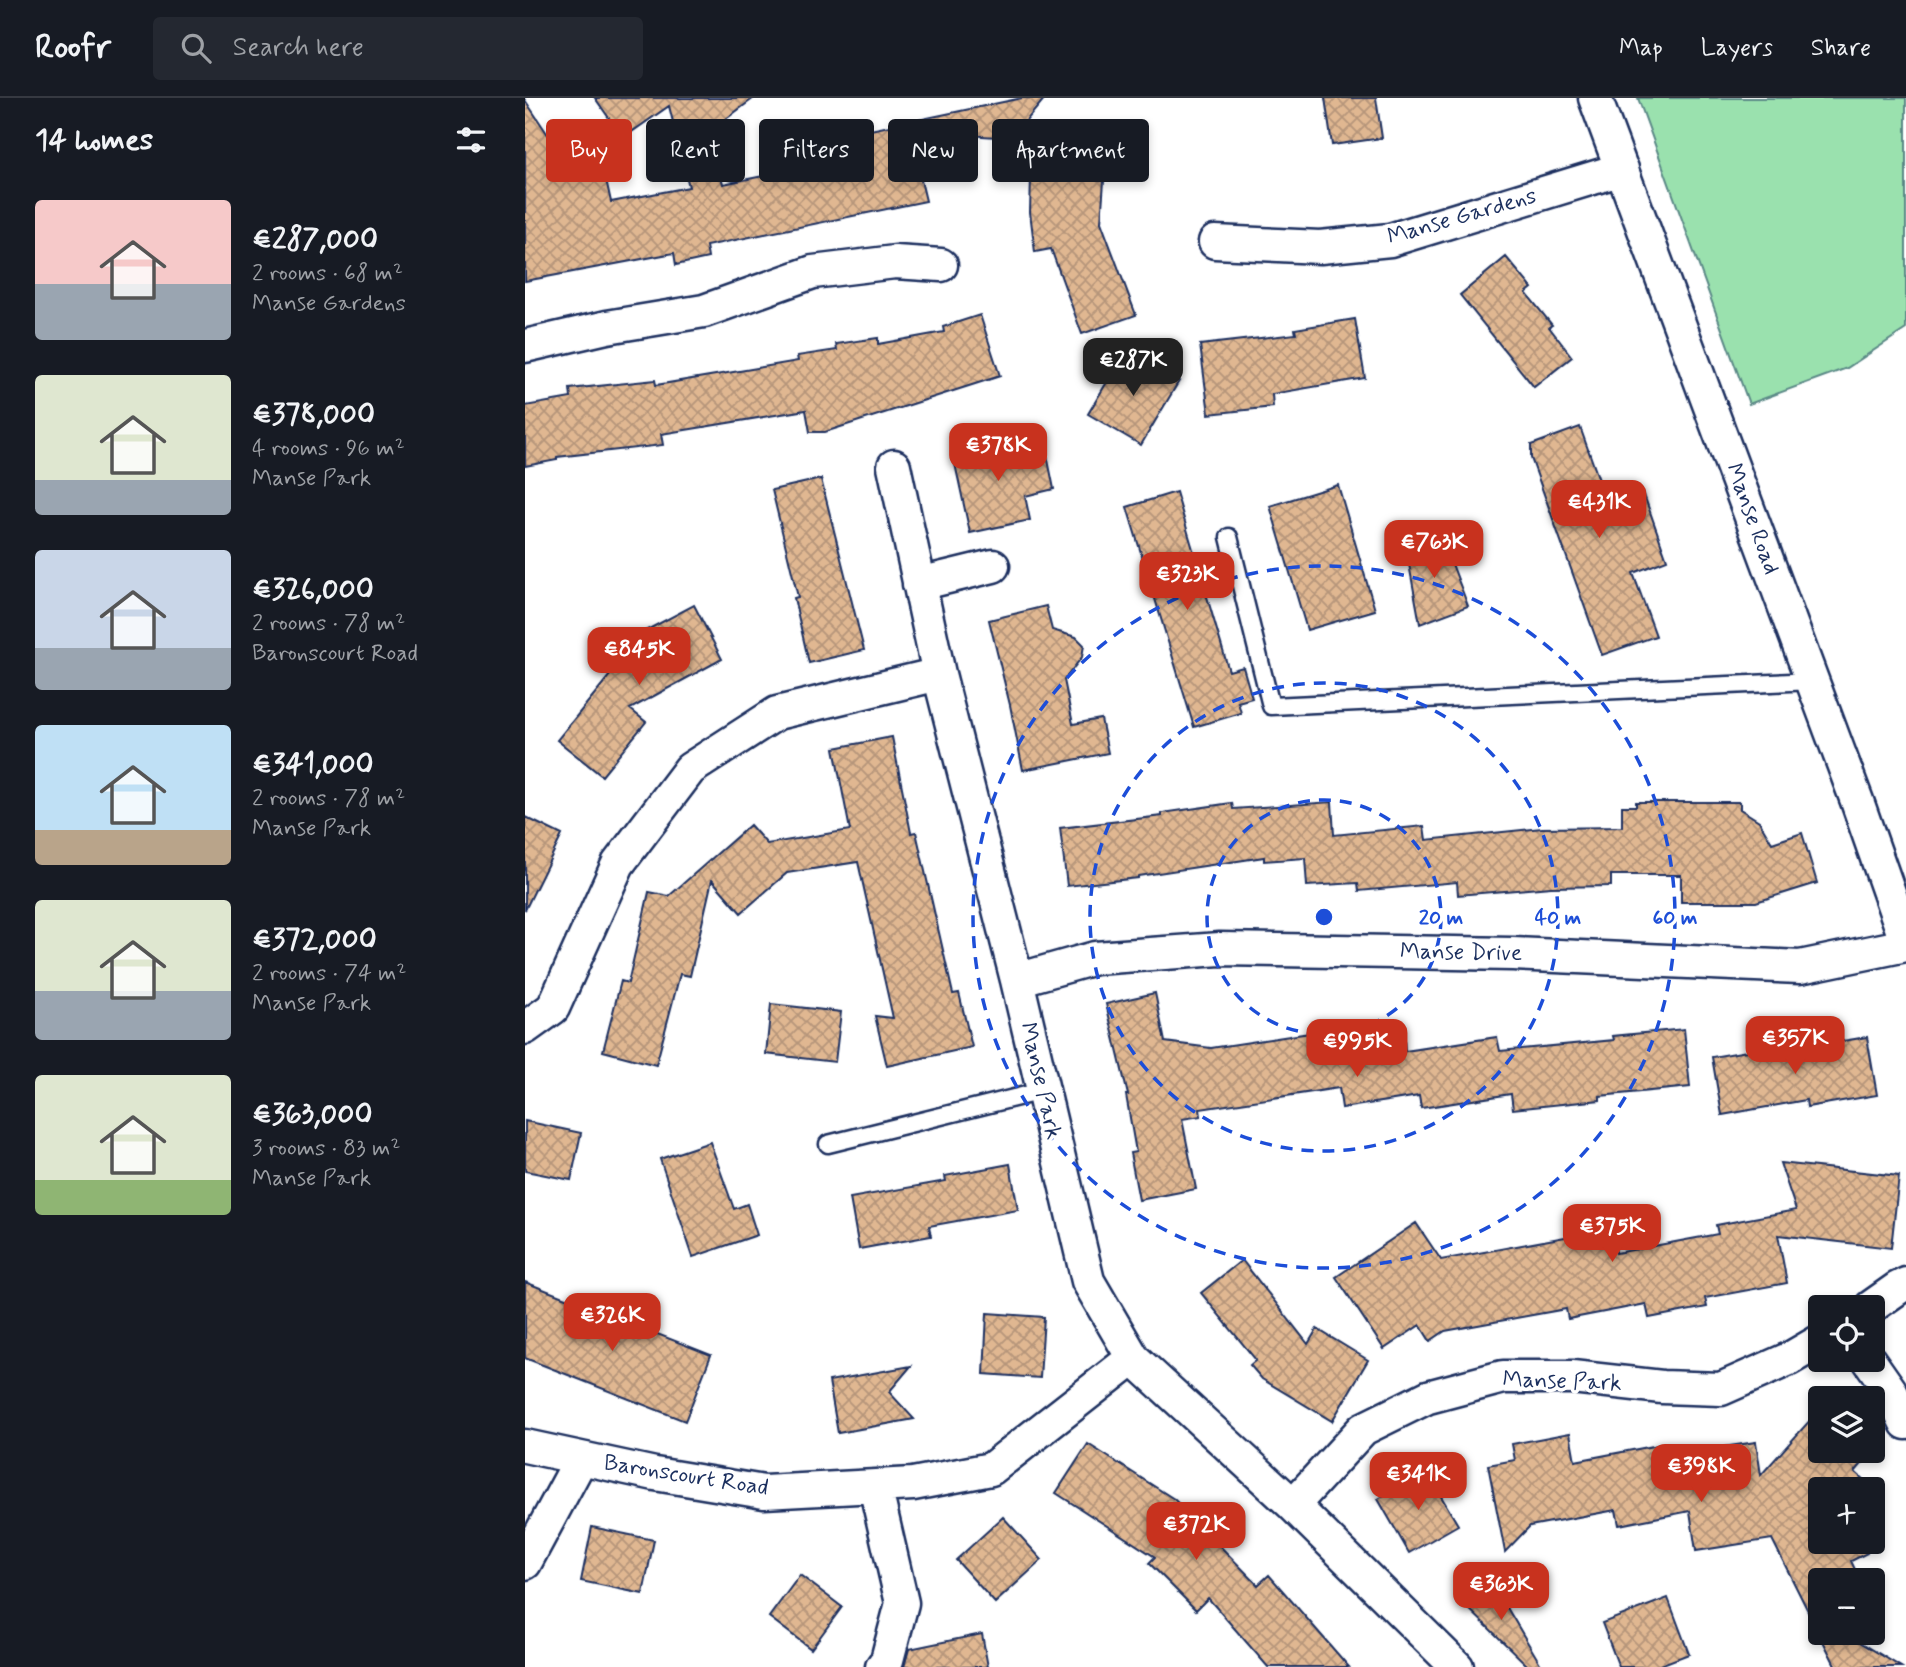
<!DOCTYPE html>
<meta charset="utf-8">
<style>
:root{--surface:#171b24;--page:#242831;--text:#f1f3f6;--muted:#9ea1a6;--line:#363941;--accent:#c8321e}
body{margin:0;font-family:Mynerve,sans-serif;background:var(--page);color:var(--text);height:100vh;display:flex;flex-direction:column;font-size:26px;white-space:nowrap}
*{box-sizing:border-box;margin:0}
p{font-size:23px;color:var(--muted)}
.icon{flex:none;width:38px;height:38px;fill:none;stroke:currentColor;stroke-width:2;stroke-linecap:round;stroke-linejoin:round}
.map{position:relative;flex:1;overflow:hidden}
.details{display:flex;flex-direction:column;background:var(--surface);width:525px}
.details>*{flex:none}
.hud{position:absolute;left:21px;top:21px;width:665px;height:63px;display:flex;gap:14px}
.tools{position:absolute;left:1283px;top:1197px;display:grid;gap:14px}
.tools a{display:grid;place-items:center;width:77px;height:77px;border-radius:7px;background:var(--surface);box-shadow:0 4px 10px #0003;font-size:35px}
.price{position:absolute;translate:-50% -60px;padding:0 16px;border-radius:14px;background:var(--accent);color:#fff;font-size:23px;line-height:46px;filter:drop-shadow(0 2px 4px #0008)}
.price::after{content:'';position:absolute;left:50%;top:42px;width:21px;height:16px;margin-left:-10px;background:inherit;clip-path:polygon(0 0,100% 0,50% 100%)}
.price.current{background:#222;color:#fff}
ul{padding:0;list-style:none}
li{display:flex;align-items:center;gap:21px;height:175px;padding:0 35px}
li span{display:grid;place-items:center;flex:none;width:196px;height:140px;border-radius:7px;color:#555}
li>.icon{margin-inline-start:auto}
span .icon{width:84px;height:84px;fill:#fffc;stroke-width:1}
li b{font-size:30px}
h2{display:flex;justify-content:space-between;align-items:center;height:84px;padding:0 35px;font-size:30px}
.chip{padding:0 24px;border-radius:7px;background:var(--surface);box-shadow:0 4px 10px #0003;font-size:24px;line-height:63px}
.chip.current{background:var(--accent);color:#fff}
header{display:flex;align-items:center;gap:42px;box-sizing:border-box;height:98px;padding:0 35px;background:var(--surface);border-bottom:2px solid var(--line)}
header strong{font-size:33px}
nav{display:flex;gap:38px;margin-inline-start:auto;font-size:24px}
.search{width:490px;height:63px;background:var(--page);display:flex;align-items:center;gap:18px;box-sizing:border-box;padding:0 24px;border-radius:7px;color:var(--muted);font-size:26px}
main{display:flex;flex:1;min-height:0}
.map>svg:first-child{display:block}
.grass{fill:#9ae1ae;stroke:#5a8886;stroke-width:2}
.building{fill:url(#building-cross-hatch);stroke:#1b2f5e;stroke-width:2}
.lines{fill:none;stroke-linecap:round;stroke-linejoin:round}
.lane-casing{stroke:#1b2f5e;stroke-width:21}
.street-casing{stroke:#1b2f5e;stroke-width:37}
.lane{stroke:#fff;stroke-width:16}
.street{stroke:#fff;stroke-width:32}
.ring{fill:none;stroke:#1d4ed8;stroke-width:3.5;stroke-dasharray:12 9}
.labels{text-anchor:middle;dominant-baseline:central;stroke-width:7;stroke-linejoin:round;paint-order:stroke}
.street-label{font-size:23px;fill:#1b2f5e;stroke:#fff}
.centre{fill:#1d4ed8;stroke:#fff;stroke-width:3.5}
.ring-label{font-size:21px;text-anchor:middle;font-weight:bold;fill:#1d4ed8;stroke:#fff;stroke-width:7;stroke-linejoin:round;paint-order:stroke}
</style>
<header>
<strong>Roofr</strong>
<div class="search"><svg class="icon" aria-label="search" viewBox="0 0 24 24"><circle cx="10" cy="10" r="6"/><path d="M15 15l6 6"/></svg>Search here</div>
<nav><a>Map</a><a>Layers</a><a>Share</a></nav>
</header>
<main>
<section class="details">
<h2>14 homes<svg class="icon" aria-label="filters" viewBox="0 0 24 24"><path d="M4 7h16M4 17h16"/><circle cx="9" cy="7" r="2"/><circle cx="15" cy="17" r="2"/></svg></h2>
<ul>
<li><span style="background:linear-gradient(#f6c9c9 60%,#9aa5b1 0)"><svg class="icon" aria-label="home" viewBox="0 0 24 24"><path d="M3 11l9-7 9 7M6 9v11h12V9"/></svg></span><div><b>€287,000</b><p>2 rooms · 68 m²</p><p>Manse Gardens</p></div></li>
<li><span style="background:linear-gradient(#dfe7d0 75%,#9aa5b1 0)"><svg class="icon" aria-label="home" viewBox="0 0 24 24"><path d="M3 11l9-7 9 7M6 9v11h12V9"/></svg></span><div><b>€378,000</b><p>4 rooms · 96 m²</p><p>Manse Park</p></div></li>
<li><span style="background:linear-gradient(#c9d6e8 70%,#9aa5b1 0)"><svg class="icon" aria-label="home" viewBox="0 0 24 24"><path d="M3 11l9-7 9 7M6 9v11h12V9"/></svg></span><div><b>€326,000</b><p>2 rooms · 78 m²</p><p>Baronscourt Road</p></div></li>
<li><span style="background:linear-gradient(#bfe0f5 75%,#b9a48a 0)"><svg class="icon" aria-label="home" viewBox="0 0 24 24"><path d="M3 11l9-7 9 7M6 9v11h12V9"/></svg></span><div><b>€341,000</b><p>2 rooms · 78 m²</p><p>Manse Park</p></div></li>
<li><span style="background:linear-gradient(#dfe7d0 65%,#9aa5b1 0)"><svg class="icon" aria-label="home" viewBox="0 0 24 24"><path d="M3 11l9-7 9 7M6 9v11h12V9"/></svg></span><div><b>€372,000</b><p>2 rooms · 74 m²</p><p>Manse Park</p></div></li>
<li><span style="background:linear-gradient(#dfe7d0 75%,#8fb573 0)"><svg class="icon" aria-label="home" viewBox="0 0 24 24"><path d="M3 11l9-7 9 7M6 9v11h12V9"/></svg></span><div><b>€363,000</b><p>3 rooms · 83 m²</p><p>Manse Park</p></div></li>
</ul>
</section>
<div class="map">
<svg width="1381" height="1569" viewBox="0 0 1381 1569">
<defs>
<pattern id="building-cross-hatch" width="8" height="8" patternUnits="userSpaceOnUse" patternTransform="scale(1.75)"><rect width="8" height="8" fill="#e0b791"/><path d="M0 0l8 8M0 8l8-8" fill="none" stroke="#b5957a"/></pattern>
</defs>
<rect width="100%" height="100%" fill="#fff"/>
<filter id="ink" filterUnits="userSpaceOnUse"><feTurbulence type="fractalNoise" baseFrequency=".0143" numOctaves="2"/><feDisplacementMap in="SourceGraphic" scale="14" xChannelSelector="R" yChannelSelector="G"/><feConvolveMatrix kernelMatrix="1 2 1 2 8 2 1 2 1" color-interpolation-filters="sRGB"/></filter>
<g filter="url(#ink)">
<path class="grass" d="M 1113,0 L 1381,0 L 1381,231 L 1322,270 L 1224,306 Z"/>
<path class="building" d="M 70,0 L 229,0 L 185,33 L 198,86 L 284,69 L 279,46 L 497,0 L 520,0 L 487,40 L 427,36 L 435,70 L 395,78 L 401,103 L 181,148 L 183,160 L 151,167 L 149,155 L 0,183 L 0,2 L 53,82 L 80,77 L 86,104 L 164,89 L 144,8 L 98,40 Z
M 800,0 L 851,0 L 857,40 L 807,47 Z
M 507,43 L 572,45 L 571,82 L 579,83 L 576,124 L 611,217 L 557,236 L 526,151 L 510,154 L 505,114 Z
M 981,159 L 1007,190 L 1001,195 L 1027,227 L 1024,229 L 1047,259 L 1009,289 L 935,197 Z
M 455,217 L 475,278 L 300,334 L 285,334 L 281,312 L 136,336 L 138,347 L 32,359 L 32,362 L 0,368 L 0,308 L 46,300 L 45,291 L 130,282 L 131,287 L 273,263 L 272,258 L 312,252 L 311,246 L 353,240 L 353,246 L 419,234 L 418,229 Z
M 830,221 L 840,280 L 747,296 L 748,309 L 684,316 L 675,247 L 771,236 L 770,231 Z
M 601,252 L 654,283 L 616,347 L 563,316 Z
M 1055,329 L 1083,407 L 1118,394 L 1142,462 L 1108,475 L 1131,538 L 1077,557 L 1006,360 L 1006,347 Z
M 486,338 L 492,364 L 522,357 L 529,391 L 500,398 L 505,422 L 445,435 L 427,352 Z
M 296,381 L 339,552 L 284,565 L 269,500 L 273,499 L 247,392 Z
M 813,387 L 850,512 L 782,532 L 745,408 Z
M 651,394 L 704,573 L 718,569 L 727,600 L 713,604 L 716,615 L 669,629 L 602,409 Z
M 916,437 L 943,508 L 895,526 L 881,450 Z
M 169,507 L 197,561 L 105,611 L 121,624 L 77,678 L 32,642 L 107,550 L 103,542 Z
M 521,508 L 527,532 L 551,539 L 559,547 L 557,559 L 539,582 L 548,626 L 576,621 L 583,655 L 498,672 L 485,607 L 464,522 Z
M 367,639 L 386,735 L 391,734 L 428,896 L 434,895 L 447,949 L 362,968 L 350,918 L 368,920 L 333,764 L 262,775 L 216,815 L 187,782 L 165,878 L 155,876 L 131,967 L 78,953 L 96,883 L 103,885 L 124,794 L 144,798 L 225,727 L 242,746 L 325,732 L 309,650 Z
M 807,704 L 809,737 L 899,728 L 901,742 L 1017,730 L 1097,729 L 1097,708 L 1111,708 L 1111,704 L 1215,704 L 1215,711 L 1234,723 L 1247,745 L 1277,735 L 1292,785 L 1231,804 L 1156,804 L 1156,777 L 1086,777 L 1086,788 L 1026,789 L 933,797 L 932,784 L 834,793 L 833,785 L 782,788 L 780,760 L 739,763 L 739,759 L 613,778 L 613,780 L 542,788 L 535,730 L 637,718 L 637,715 L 707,705 L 708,711 Z
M 0,719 L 37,737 L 0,812 Z
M 630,895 L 640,944 L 686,950 L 785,935 L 788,955 L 879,941 L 880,953 L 972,939 L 975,953 L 1089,942 L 1088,938 L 1159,931 L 1165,989 L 1075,998 L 1075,1002 L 988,1011 L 986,996 L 896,1010 L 894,998 L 817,1010 L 814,990 L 675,1011 L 676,1018 L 657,1021 L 671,1091 L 614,1102 L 605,1055 L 611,1054 L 601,997 L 603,997 L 581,906 Z
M 246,906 L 316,914 L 310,964 L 241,956 Z
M 1342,939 L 1352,997 L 1282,1009 L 1281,1002 L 1197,1017 L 1187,959 L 1257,947 L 1258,953 Z
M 0,1023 L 56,1035 L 46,1082 L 0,1073 Z
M 185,1044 L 209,1111 L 222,1106 L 232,1137 L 168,1159 L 135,1061 Z
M 1255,1065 L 1374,1078 L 1366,1150 L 1253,1137 L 1262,1185 L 1180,1200 L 1182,1209 L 1124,1220 L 1121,1206 L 1043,1221 L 1041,1211 L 920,1233 L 905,1243 L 895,1227 L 859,1251 L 811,1179 L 891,1125 L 916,1162 L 1051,1137 L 1049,1128 L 1085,1121 L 1091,1155 L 1193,1136 L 1191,1127 L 1271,1112 Z
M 485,1066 L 493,1112 L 404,1128 L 406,1138 L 334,1151 L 325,1100 L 421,1083 L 420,1078 Z
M 717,1162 L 783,1246 L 792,1231 L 843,1262 L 807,1323 L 737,1281 L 725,1267 L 731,1262 L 676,1195 Z
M 0,1184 L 186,1257 L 160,1323 L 0,1260 Z
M 462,1215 L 519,1219 L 515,1280 L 459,1276 Z
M 386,1268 L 364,1294 L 389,1321 L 313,1335 L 304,1283 Z
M 1295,1311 L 1295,1353 L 1348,1353 L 1348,1344 L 1352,1348 L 1330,1374 L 1351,1393 L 1348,1397 L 1348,1391 L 1295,1391 L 1295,1444 L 1337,1444 L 1342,1455 L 1326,1463 L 1335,1482 L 1295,1482 L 1295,1535 L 1324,1535 L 1322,1536 L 1376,1569 L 1311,1569 L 1247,1441 L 1171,1453 L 1165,1413 L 1094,1427 L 1091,1412 L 1005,1428 L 980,1454 L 963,1367 L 990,1362 L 987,1346 L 1045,1335 L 1050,1363 L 1139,1346 L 1141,1358 L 1231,1344 L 1236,1377 Z
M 563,1346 L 649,1401 L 733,1487 L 744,1477 L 824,1569 L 743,1569 L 683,1500 L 671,1512 L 624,1465 L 630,1459 L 531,1395 Z
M 901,1373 L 933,1427 L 884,1455 L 853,1401 Z
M 478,1419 L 517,1462 L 470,1505 L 431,1462 Z
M 67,1429 L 129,1442 L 118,1496 L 56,1483 Z
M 275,1477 L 317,1509 L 286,1551 L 244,1519 Z
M 965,1481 L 1016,1567 L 1014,1569 L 1004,1569 L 940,1507 Z
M 1143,1500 L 1164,1556 L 1130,1569 L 1094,1569 L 1077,1525 Z
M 457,1536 L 463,1569 L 379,1569 L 384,1551 Z"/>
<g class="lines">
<defs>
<path id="lane" d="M 704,439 L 746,608 L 1288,583
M 303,1046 L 517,993"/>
<path id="street" d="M 1070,0 L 1332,703 L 1381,843
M 690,144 L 795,149 L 865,142 L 1097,71
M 0,248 L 82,229 L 179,213 L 288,174 L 370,164 L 416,167
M 369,368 L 414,576 L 492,882 L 563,1183 L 608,1260 L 768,1407 L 932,1569
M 394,486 L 468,468
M 492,882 L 570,860 L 695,851 L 988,856 L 1275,869 L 1381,847
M 0,930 L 28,910 L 93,766 L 165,671 L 252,615 L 414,576
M 1346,1209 L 1373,1190 L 1381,1186
M 1344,1262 L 1365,1292 L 1381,1325
M 0,1348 L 130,1376 L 239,1394 L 388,1386 L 466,1371 L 608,1260
M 350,1388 L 377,1505 L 362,1562 L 357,1569
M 768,1407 L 838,1331 L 903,1299 L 978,1279 L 1047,1279 L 1137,1289 L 1196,1291 L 1264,1261 L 1295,1243
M 0,1465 L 56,1361"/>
</defs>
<use href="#lane" class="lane-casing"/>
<use href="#street" class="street-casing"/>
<use href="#lane" class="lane"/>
<use href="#street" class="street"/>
</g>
</g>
<g class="ring">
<circle cx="799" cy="819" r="117"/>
<circle cx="799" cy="819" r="234"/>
<circle cx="799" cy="819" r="351"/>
</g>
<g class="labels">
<g class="street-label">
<text transform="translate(937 119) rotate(-16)">Manse Gardens</text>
<text transform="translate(1227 421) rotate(70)">Manse Road</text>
<text transform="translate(936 855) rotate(1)">Manse Drive</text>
<text transform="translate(515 983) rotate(77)">Manse Park</text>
<text transform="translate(1037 1284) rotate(2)">Manse Park</text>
<text transform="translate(161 1378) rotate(9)">Baronscourt Road</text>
</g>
</g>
<circle cx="799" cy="819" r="10" class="centre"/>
<g class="ring-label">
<text x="916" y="826">20 m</text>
<text x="1033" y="826">40 m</text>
<text x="1150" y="826">60 m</text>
</g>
</svg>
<div class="tools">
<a><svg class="icon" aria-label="locate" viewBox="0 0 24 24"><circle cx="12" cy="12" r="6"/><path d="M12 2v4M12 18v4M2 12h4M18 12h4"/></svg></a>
<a><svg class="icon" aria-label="layers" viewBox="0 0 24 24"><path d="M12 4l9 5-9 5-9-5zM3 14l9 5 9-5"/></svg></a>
<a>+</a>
<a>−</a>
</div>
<b class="price current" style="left:608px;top:300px">€287K</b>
<b class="price" style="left:473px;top:385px">€378K</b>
<b class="price" style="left:1074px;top:442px">€431K</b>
<b class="price" style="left:909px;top:482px">€763K</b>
<b class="price" style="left:662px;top:514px">€323K</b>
<b class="price" style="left:114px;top:589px">€845K</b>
<b class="price" style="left:1270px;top:978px">€357K</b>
<b class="price" style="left:832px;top:981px">€995K</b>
<b class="price" style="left:1087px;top:1166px">€375K</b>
<b class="price" style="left:87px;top:1255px">€326K</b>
<b class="price" style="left:1176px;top:1406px">€398K</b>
<b class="price" style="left:893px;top:1414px">€341K</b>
<b class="price" style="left:671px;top:1464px">€372K</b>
<b class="price" style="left:976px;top:1524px">€363K</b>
<div class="hud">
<a class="chip current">Buy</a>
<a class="chip">Rent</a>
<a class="chip">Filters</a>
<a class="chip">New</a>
<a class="chip">Apartment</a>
</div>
</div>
</main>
